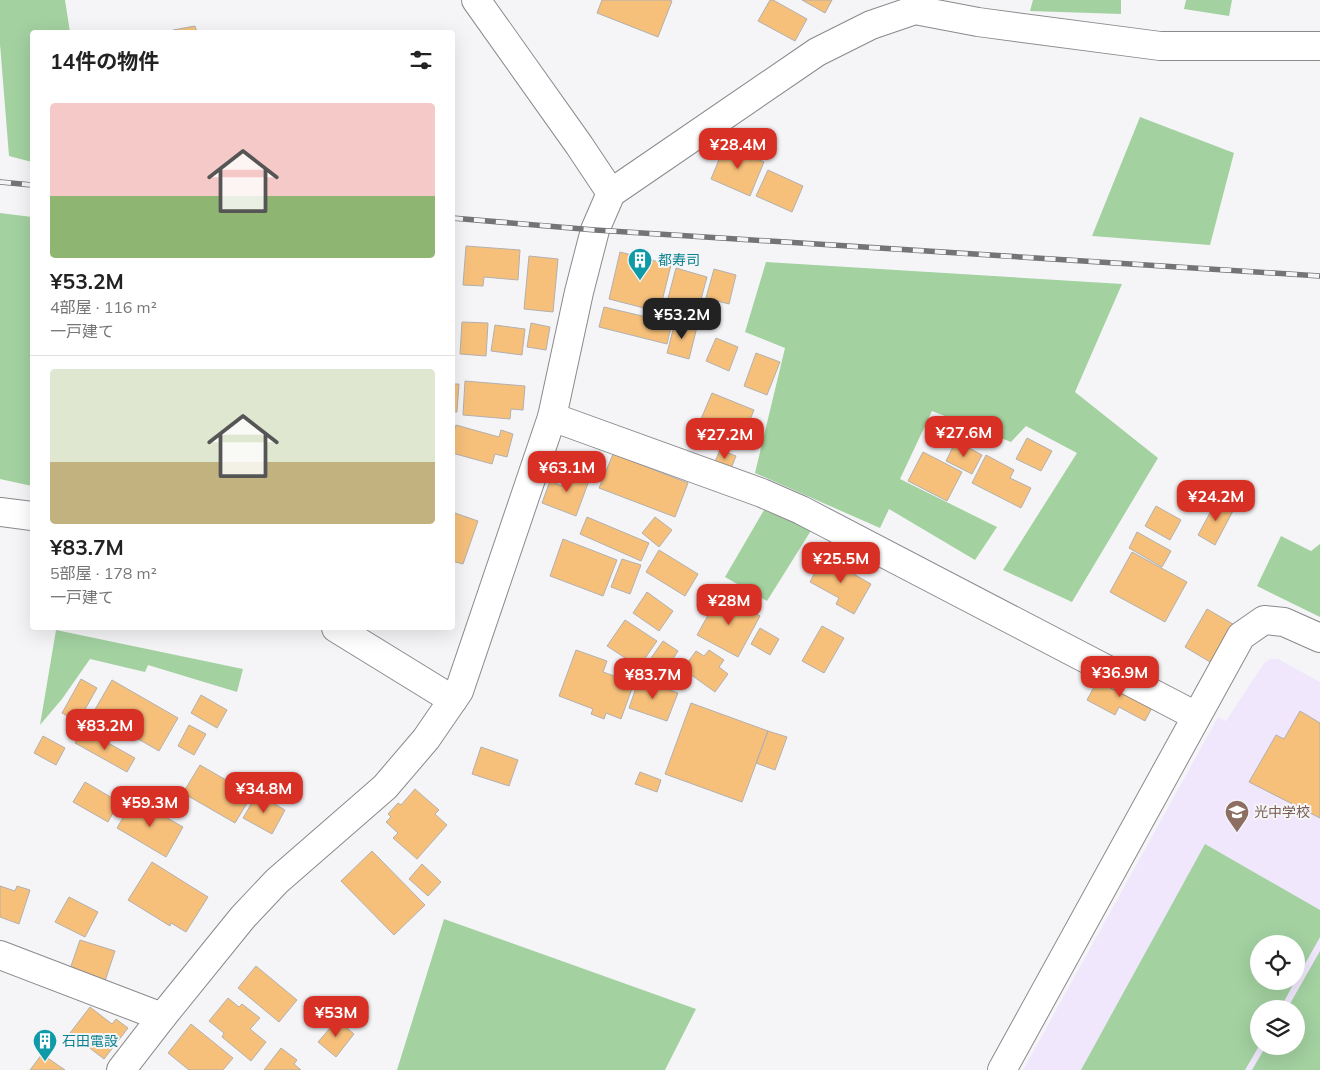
<!DOCTYPE html>
<html lang="ja">
<meta charset="utf-8">
<style>
:root{--surface:#fff;--page:#f6f6f6;--text:#222;--muted:#767676;--line:#e0e0e0;--accent:#d93025}
body{margin:0;font-family:Mulish,"Noto Sans JP",sans-serif;background:var(--page);color:var(--text);height:100vh;display:flex;flex-direction:column;font-size:19px;white-space:nowrap}
*{box-sizing:border-box;margin:0}
p{font-size:16px;color:var(--muted)}
.icon{flex:none;width:28px;height:28px;fill:none;stroke:currentColor;stroke-width:2;stroke-linecap:round;stroke-linejoin:round}
.map{position:relative;flex:1;overflow:hidden}
.drawer{position:absolute;left:30px;top:30px;width:425px;height:600px;display:flex;flex-direction:column;background:var(--surface);border-radius:5px;box-shadow:0 5px 20px #0002}
.drawer>*{flex:none}
.buttons{position:absolute;left:1250px;top:935px;display:grid;gap:10px}
.buttons a{display:grid;place-items:center;width:55px;height:55px;border-radius:50%;background:var(--surface);box-shadow:0 5px 20px #0002;font-size:25px}
.price{position:absolute;translate:-50% -42px;padding:0 11px;border-radius:10px;background:var(--accent);color:#fff;font-size:16px;line-height:32px;filter:drop-shadow(0 1px 2px #0008)}
.price::after{content:'';position:absolute;left:50%;top:30px;width:15px;height:11px;margin-left:-8px;background:inherit;clip-path:polygon(0 0,100% 0,50% 100%)}
.price.current{background:#222;color:#fff}
ul{padding:0;list-style:none}
li{display:grid;align-content:center;gap:10px;height:265px;padding:0 20px}
li+li{border-top:1px solid var(--line)}
li span{display:grid;place-items:center;height:155px;border-radius:5px;color:#555}
li>.icon{margin-inline-start:auto}
span .icon{width:90px;height:90px;fill:#fffc;stroke-width:1}
li b{font-size:21px}
h2{display:flex;justify-content:space-between;align-items:center;height:60px;padding:0 20px;font-size:21px}
.map>svg:first-child{display:block}
.education{fill:#f0e7fd;fill-rule:evenodd}
.green{fill:#a3d1a0}
.building{fill:#f6c07b;stroke:#b2b0ae}
.lines{fill:none;stroke-linecap:round;stroke-linejoin:round}
.street-casing{stroke:#8a8a8d;stroke-width:30}
.secondary-casing{stroke:#8a8a8d;stroke-width:30}
.street{stroke:#fff;stroke-width:28}
.secondary{stroke:#fff;stroke-width:28}
.rail-casing{stroke:#747476;stroke-width:5.5}
.rail{stroke:#f5f5f8;stroke-width:4;stroke-dasharray:11;stroke-linecap:butt}
.labels{text-anchor:middle;dominant-baseline:central;stroke-width:4;stroke-linejoin:round;paint-order:stroke}
.culture-label{font-size:14px;fill:#0d838f;stroke:#f5f5f8;text-anchor:start}
.education-label{font-size:14px;fill:#785e54;stroke:#f5f5f8;text-anchor:start}
</style>
<div class="map">
<svg width="1320" height="1070" viewBox="0 0 1320 1070">
<rect width="100%" height="100%" fill="#f5f5f8"/>
<path class="education" d="M 1270,659 L 1278,659 L 1320,682 L 1320,1070 L 1023,1070 L 1218,717 L 1226,721 L 1264,663 ZM 1259,944 L 1296,944 L 1296,981 L 1259,981 ZM 1259,1009 L 1296,1009 L 1296,1046 L 1259,1046 Z"/>
<path class="green" d="M 0,0 L 65,0 L 70,32 L 32,32 L 32,162 L 9,156 L 0,44 Z
M 1033,0 L 1121,0 L 1121,14 L 1030,11 Z
M 1186,0 L 1232,0 L 1229,16 L 1184,9 Z
M 1140,117 L 1234,153 L 1210,245 L 1092,236 Z
M 0,213 L 32,217 L 32,486 L 0,479 Z
M 766,262 L 1122,284 L 1075,392 L 1158,458 L 1072,602 L 1003,570 L 1077,453 L 1026,426 L 1011,442 L 932,411 L 900,479 L 997,527 L 975,560 L 889,509 L 880,528 L 755,473 L 785,348 L 745,332 Z
M 764,510 L 812,529 L 767,601 L 725,577 Z
M 1281,536 L 1311,551 L 1320,544 L 1320,617 L 1257,586 Z
M 56,630 L 243,669 L 237,692 L 148,665 L 145,672 L 90,659 L 62,699 L 40,725 Z
M 1205,844 L 1320,910 L 1320,937 L 1296,980 L 1296,944 L 1259,944 L 1259,981 L 1295,981 L 1280,1009 L 1259,1009 L 1259,1046 L 1245,1070 L 1081,1070 Z
M 444,919 L 696,1009 L 665,1070 L 397,1070 Z
M 1320,951 L 1320,1070 L 1252,1070 L 1266,1046 L 1296,1046 L 1296,1009 L 1287,1009 Z"/>
<path class="building" d="M 602,0 L 669,0 L 672,1 L 658,37 L 597,13 Z
M 770,0 L 773,0 L 807,19 L 795,41 L 758,21 Z
M 802,0 L 832,0 L 825,13 Z
M 195,26 L 197,32 L 173,32 L 173,30 Z
M 725,145 L 764,162 L 750,196 L 711,179 Z
M 768,170 L 803,186 L 792,212 L 756,196 Z
M 466,246 L 520,250 L 518,280 L 484,277 L 483,286 L 463,285 Z
M 620,252 L 671,265 L 662,301 L 651,298 L 648,309 L 609,299 Z
M 529,256 L 558,259 L 553,312 L 524,309 Z
M 676,268 L 707,277 L 697,314 L 666,306 Z
M 714,269 L 736,275 L 729,304 L 706,298 Z
M 604,307 L 672,323 L 667,344 L 599,327 Z
M 462,322 L 488,323 L 486,356 L 460,354 Z
M 675,322 L 697,327 L 689,359 L 667,353 Z
M 531,323 L 550,327 L 546,350 L 527,347 Z
M 495,325 L 525,329 L 522,355 L 491,351 Z
M 716,338 L 738,347 L 729,371 L 706,361 Z
M 756,353 L 780,362 L 767,395 L 744,386 Z
M 465,381 L 525,386 L 523,410 L 511,409 L 510,419 L 463,415 Z
M 452,384 L 459,384 L 457,412 L 452,412 Z
M 712,393 L 754,410 L 741,442 L 719,433 L 722,428 L 701,419 Z
M 456,425 L 499,437 L 501,430 L 513,434 L 507,457 L 495,454 L 492,464 L 452,453 L 452,438 Z
M 1027,438 L 1052,451 L 1041,471 L 1016,459 Z
M 956,441 L 982,455 L 972,474 L 946,461 Z
M 720,450 L 736,456 L 730,471 L 714,464 Z
M 923,452 L 962,472 L 947,501 L 908,481 Z
M 613,454 L 688,483 L 675,517 L 599,488 Z
M 986,455 L 1014,470 L 1010,478 L 1031,488 L 1021,508 L 972,483 Z
M 568,470 L 590,478 L 576,516 L 542,503 L 550,481 L 562,486 Z
M 1217,500 L 1234,509 L 1215,545 L 1198,535 Z
M 1156,506 L 1181,520 L 1170,540 L 1145,526 Z
M 452,512 L 478,521 L 463,564 L 452,561 Z
M 587,517 L 649,543 L 641,561 L 580,534 Z
M 655,517 L 672,530 L 659,547 L 642,533 Z
M 1137,532 L 1171,551 L 1162,567 L 1129,548 Z
M 563,539 L 617,560 L 603,596 L 550,576 Z
M 659,550 L 698,574 L 685,596 L 646,572 Z
M 1132,552 L 1187,582 L 1165,622 L 1110,592 Z
M 823,557 L 841,567 L 844,562 L 853,567 L 850,572 L 871,584 L 854,614 L 836,604 L 839,598 L 810,582 Z
M 622,559 L 641,565 L 630,594 L 611,587 Z
M 647,592 L 673,611 L 659,631 L 633,613 Z
M 720,594 L 760,616 L 738,657 L 697,635 Z
M 1207,609 L 1238,627 L 1215,665 L 1185,647 Z
M 625,620 L 657,641 L 639,667 L 607,646 Z
M 822,626 L 844,638 L 824,673 L 802,661 Z
M 760,628 L 779,639 L 770,655 L 751,644 Z
M 663,641 L 678,651 L 667,668 L 651,658 Z
M 576,650 L 607,661 L 603,672 L 634,683 L 621,719 L 606,713 L 604,719 L 591,714 L 593,709 L 559,696 Z
M 709,650 L 724,660 L 719,667 L 728,674 L 715,692 L 683,669 L 696,651 L 704,656 Z
M 1102,672 L 1156,700 L 1145,721 L 1119,707 L 1115,715 L 1087,700 Z
M 81,679 L 97,688 L 78,722 L 62,713 Z
M 639,679 L 678,693 L 667,721 L 629,708 Z
M 112,680 L 178,718 L 159,751 L 93,713 Z
M 201,695 L 227,710 L 217,728 L 191,713 Z
M 691,703 L 768,731 L 742,802 L 665,774 Z
M 1300,711 L 1320,723 L 1320,818 L 1249,782 L 1276,735 L 1284,739 Z
M 189,725 L 206,734 L 194,755 L 178,746 Z
M 83,729 L 135,758 L 127,772 L 75,743 Z
M 768,731 L 787,737 L 775,770 L 756,763 Z
M 43,736 L 65,748 L 56,765 L 34,753 Z
M 481,747 L 518,760 L 509,786 L 472,774 Z
M 200,765 L 252,795 L 235,823 L 183,793 Z
M 640,772 L 661,780 L 657,792 L 635,784 Z
M 85,782 L 119,802 L 108,822 L 73,802 Z
M 415,789 L 439,810 L 435,814 L 447,825 L 417,859 L 393,838 L 398,833 L 386,822 L 391,817 L 388,814 L 398,803 L 401,805 Z
M 257,794 L 285,810 L 272,834 L 243,818 Z
M 134,799 L 183,827 L 166,857 L 117,828 Z
M 372,851 L 425,905 L 394,935 L 341,881 Z
M 152,862 L 208,897 L 186,932 L 171,923 L 170,926 L 128,900 Z
M 422,864 L 441,882 L 428,896 L 409,879 Z
M 0,886 L 15,891 L 17,886 L 30,890 L 19,924 L 0,917 Z
M 69,897 L 98,912 L 85,937 L 55,922 Z
M 80,940 L 115,951 L 105,981 L 70,969 Z
M 256,966 L 297,1000 L 279,1022 L 238,988 Z
M 228,998 L 239,1007 L 242,1004 L 260,1018 L 250,1029 L 266,1042 L 251,1061 L 222,1037 L 224,1033 L 209,1021 Z
M 90,1007 L 112,1024 L 116,1019 L 128,1028 L 104,1059 L 70,1033 Z
M 337,1020 L 354,1034 L 336,1057 L 318,1042 Z
M 191,1024 L 233,1058 L 223,1070 L 189,1070 L 168,1053 Z
M 281,1048 L 297,1060 L 294,1064 L 301,1070 L 264,1070 Z
M 42,1054 L 65,1070 L 30,1070 Z"/>
<g class="lines">
<defs>
<path id="street" d="M 476,0 L 579,145 L 611,193
M 552,417 L 762,493 L 801,510 L 1196,716
M 0,512 L 32,516
M 336,628 L 453,700
M 0,955 L 162,1017
M 1002,1070 L 1241,636 L 1264,620 L 1284,622 L 1320,638"/>
<path id="secondary" d="M 121,1070 L 162,1017 L 243,917 L 277,881 L 385,787 L 426,739 L 459,691 L 552,417 L 579,292 L 595,230 L 611,193 L 817,52 L 871,25 L 915,10 L 978,22 L 1160,46 L 1320,46"/>
</defs>
<use href="#street" class="street-casing"/>
<use href="#secondary" class="secondary-casing"/>
<use href="#street" class="street"/>
<use href="#secondary" class="secondary"/>
<defs>
<path id="rail" d="M 0,182 L 32,185
M 452,218 L 595,230 L 1320,276"/>
</defs>
<use href="#rail" class="rail-casing"/>
<use href="#rail" class="rail"/>
</g>
<defs>
<symbol id="building-pin" viewBox="-11 -11 22 30"><path d="M0 17L-7.5 6A9.5 9.5 0 1 1 7.5 6Z" fill="#0f9aa8" stroke="#f5f5f8"/><path d="M-4-6H4V6H1V3H-1V6H-4ZM-2.5-4.3h1.7v1.8h-1.7ZM.8-4.3h1.7v1.8H.8ZM-2.5-1h1.7V.8h-1.7ZM.8-1h1.7V.8H.8Z" fill="#fff"/></symbol>
<symbol id="school-pin" viewBox="-11 -11 22 30"><path d="M0 17L-7.5 6A9.5 9.5 0 1 1 7.5 6Z" fill="#8d6e63" stroke="#f5f5f8"/><path d="M0-5L7-2L0 1L-7-2ZM-4 1L0 2.5L4 1V4Q0 6-4 4Z" fill="#fff"/></symbol>
</defs>
<g fill-rule="evenodd">
<use href="#building-pin" x="626" y="246" width="28" height="38"/>
<use href="#school-pin" x="1223" y="798" width="28" height="38"/>
<use href="#building-pin" x="31" y="1027" width="28" height="38"/>
</g>
<g class="labels">
<g class="culture-label">
<text x="658" y="260">都寿司</text>
<text x="62" y="1041">石田電設</text>
</g>
<g class="education-label">
<text x="1254" y="812">光中学校</text>
</g>
</g>
</svg>
<div class="buttons">
<a><svg class="icon" aria-label="locate" viewBox="0 0 24 24"><circle cx="12" cy="12" r="6"/><path d="M12 2v4M12 18v4M2 12h4M18 12h4"/></svg></a>
<a><svg class="icon" aria-label="layers" viewBox="0 0 24 24"><path d="M12 4l9 5-9 5-9-5zM3 14l9 5 9-5"/></svg></a>
</div>
<b class="price" style="left:738px;top:170px">¥28.4M</b>
<b class="price current" style="left:682px;top:340px">¥53.2M</b>
<b class="price" style="left:964px;top:458px">¥27.6M</b>
<b class="price" style="left:725px;top:460px">¥27.2M</b>
<b class="price" style="left:567px;top:493px">¥63.1M</b>
<b class="price" style="left:1216px;top:522px">¥24.2M</b>
<b class="price" style="left:841px;top:584px">¥25.5M</b>
<b class="price" style="left:729px;top:626px">¥28M</b>
<b class="price" style="left:1120px;top:698px">¥36.9M</b>
<b class="price" style="left:653px;top:700px">¥83.7M</b>
<b class="price" style="left:105px;top:751px">¥83.2M</b>
<b class="price" style="left:264px;top:814px">¥34.8M</b>
<b class="price" style="left:150px;top:828px">¥59.3M</b>
<b class="price" style="left:336px;top:1038px">¥53M</b>
<section class="drawer">
<h2>14件の物件<svg class="icon" aria-label="filters" viewBox="0 0 24 24"><path d="M4 7h16M4 17h16"/><circle cx="9" cy="7" r="2"/><circle cx="15" cy="17" r="2"/></svg></h2>
<ul>
<li><span style="background:linear-gradient(#f6c9c9 60%,#8fb573 0)"><svg class="icon" aria-label="home" viewBox="0 0 24 24"><path d="M3 11l9-7 9 7M6 9v11h12V9"/></svg></span><div><b>¥53.2M</b><p>4部屋 · 116 m²</p><p>一戸建て</p></div></li>
<li><span style="background:linear-gradient(#dfe7d0 60%,#c2b280 0)"><svg class="icon" aria-label="home" viewBox="0 0 24 24"><path d="M3 11l9-7 9 7M6 9v11h12V9"/></svg></span><div><b>¥83.7M</b><p>5部屋 · 178 m²</p><p>一戸建て</p></div></li>
</ul>
</section>
</div>
